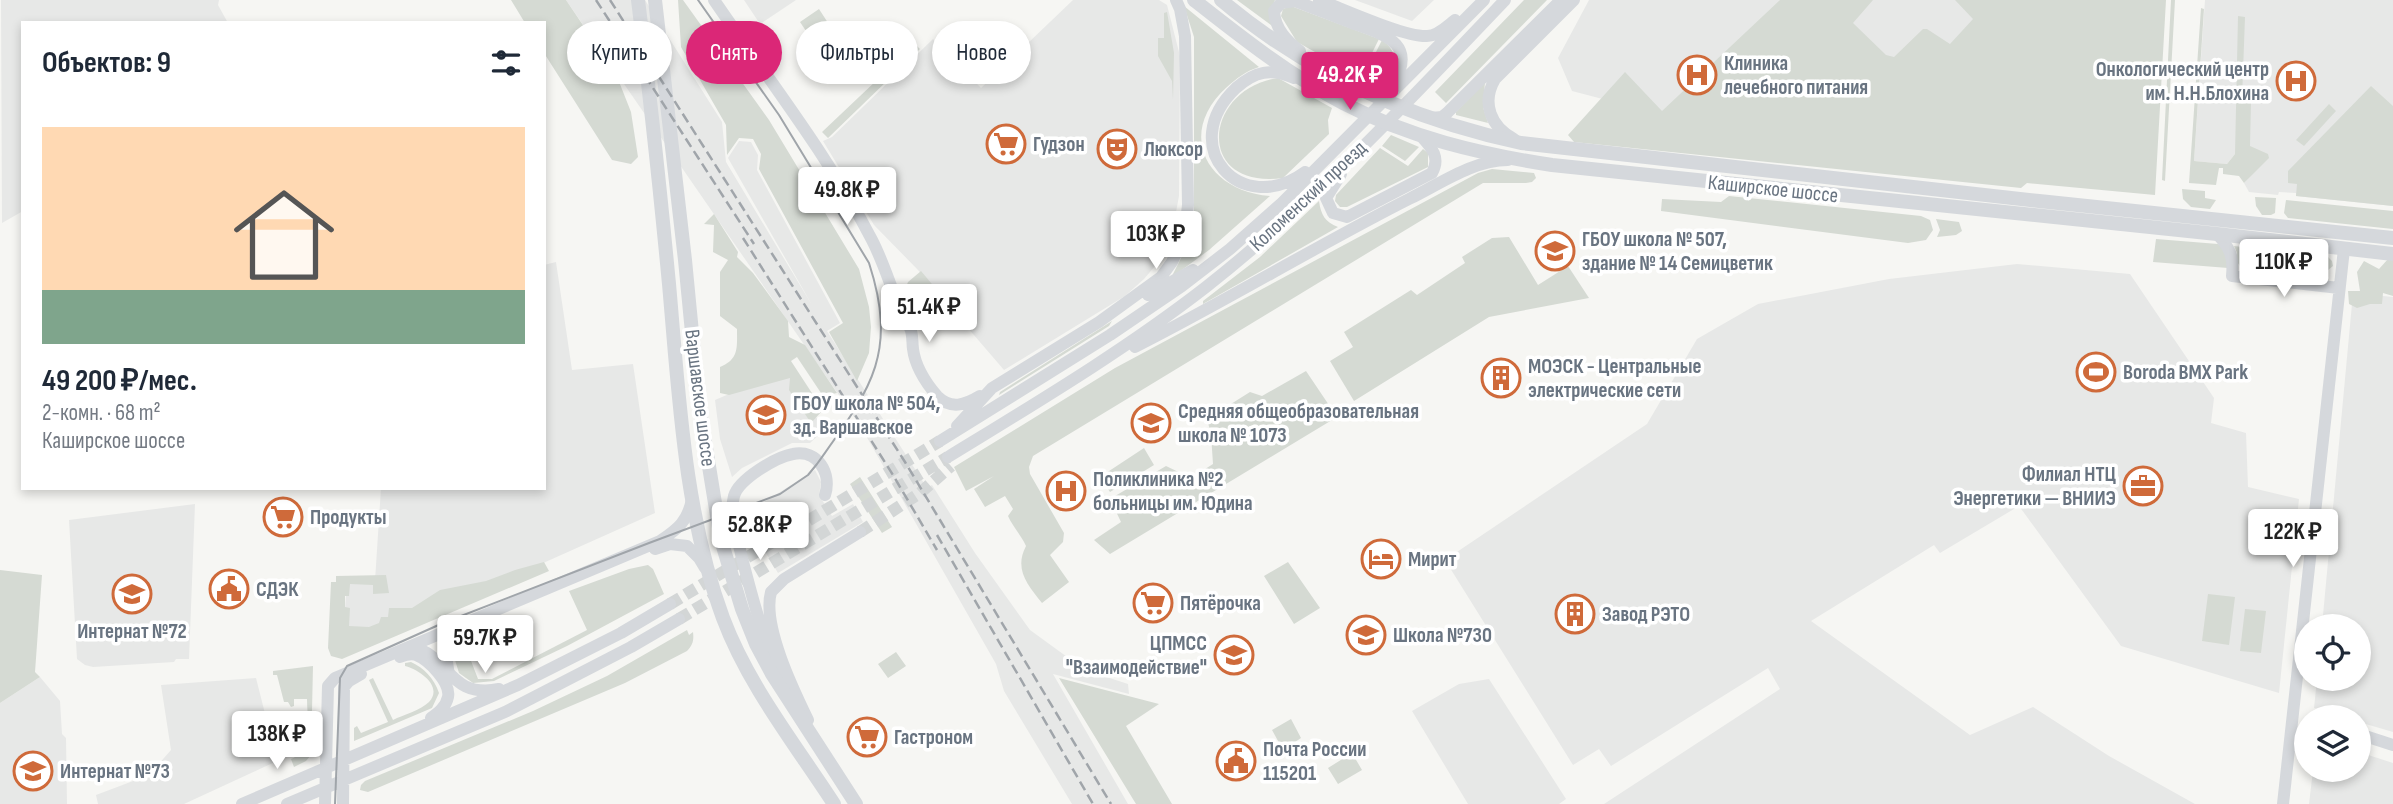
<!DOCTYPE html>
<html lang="ru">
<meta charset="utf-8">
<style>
:root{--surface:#fff;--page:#f6f6f7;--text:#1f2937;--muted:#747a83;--line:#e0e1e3;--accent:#db2777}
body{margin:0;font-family:"Sofia Sans Condensed",sans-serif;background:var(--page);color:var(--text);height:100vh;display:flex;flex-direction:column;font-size:26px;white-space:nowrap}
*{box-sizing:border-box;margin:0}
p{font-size:23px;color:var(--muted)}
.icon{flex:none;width:38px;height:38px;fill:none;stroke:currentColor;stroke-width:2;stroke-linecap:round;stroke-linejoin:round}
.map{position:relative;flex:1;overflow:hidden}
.sheet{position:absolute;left:21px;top:21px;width:525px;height:469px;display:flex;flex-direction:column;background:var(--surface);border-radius:0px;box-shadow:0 4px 10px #0003}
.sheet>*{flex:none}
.guide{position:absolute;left:567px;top:21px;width:665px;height:63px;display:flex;gap:14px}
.controls{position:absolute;left:2294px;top:614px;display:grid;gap:14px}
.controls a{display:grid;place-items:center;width:77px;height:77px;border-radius:50%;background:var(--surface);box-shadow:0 4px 10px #0003;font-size:35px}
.price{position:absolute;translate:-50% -60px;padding:0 16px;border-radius:7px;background:#fff;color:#222;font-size:23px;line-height:46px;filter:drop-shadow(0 2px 4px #0008)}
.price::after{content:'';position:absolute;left:50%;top:42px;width:21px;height:16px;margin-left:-10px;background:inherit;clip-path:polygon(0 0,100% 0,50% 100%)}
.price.active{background:var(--accent);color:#fff}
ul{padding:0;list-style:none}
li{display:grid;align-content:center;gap:14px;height:371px;padding:0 21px}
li+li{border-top:2px solid var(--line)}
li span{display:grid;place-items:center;height:217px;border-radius:0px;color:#555}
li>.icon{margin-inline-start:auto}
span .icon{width:126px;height:126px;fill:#fffc;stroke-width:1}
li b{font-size:30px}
h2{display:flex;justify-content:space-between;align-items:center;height:84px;padding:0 21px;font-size:30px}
.pill{padding:0 24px;border-radius:32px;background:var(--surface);box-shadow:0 4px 10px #0003;font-size:24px;line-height:63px}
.pill.active{background:var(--accent);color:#fff}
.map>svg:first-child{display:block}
.built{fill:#e7e8e7}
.green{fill:#d5dad3}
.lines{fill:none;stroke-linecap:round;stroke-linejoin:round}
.secondary-tunnel{stroke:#d3d6d6;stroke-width:12;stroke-dasharray:12 6;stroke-linecap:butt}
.secondary{stroke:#d5d8dc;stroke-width:12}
.primary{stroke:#d5d8dc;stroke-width:14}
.tram{stroke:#a0a5aa;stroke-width:2}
.rail{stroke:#a0a5aa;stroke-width:2.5;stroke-dasharray:10 5;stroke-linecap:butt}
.labels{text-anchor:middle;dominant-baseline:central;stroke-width:7;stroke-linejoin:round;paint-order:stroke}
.poi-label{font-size:21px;font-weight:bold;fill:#697481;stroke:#fff;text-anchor:start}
.street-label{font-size:21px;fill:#697481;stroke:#fff}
</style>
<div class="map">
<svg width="2393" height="804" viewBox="0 0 2393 804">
<rect width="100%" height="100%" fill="#f6f6f3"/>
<path class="built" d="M 1,0 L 219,0 L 218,5 L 228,23 L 23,23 L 23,211 L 2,223 Z
M 566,0 L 645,0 L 722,122 L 726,162 L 812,305 L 728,158 L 739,141 L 751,142 L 758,155 L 757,170 L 840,323 L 827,331 L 927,488 L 932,485 L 975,553 L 1030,630 L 1085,670 L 1128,684 L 1129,694 L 1053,674 L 1128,804 L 1072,804 L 1004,691 L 996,664 L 861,427 Z
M 744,0 L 796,0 L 760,24 Z
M 1073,0 L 1159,0 L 1167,5 L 1180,56 L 1179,196 L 1171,239 L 1161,259 L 1144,279 L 1125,296 L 1004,370 L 918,270 L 874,225 L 823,141 L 832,137 L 933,39 L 981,88 Z
M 1355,0 L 1434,0 L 1412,21 Z
M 1589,0 L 2166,0 L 1725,131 L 1572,91 L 1558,58 Z
M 2205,0 L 2393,0 L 2393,206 L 2296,196 L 2296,193 L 2279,192 L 2278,195 L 2249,192 L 2244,183 L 2256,170 L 2235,154 L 2227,164 L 2194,161 Z
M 556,262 L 572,370 L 633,364 L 655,513 L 342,653 L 347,581 L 375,581 L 381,488 L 544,488 L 544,265 Z
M 2017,264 L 2130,274 L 2214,398 L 2211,423 L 2246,433 L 2248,487 L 2299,499 L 2279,693 L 2121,646 L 2019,506 L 1940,553 L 1934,545 L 1811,621 L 1970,735 L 2033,707 L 2109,756 L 2195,804 L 1604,804 L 1780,689 L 1768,668 L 1611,766 L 1599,749 L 1573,765 L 1445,560 L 1647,424 L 1697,339 L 1758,304 L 1889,279 Z
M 2353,293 L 2393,297 L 2393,732 L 2359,722 L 2359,718 L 2346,717 L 2314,708 L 2317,679 L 2359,679 L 2359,626 L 2322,626 Z
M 787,369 L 824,430 L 810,443 L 792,443 L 742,468 L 732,477 L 720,439 L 715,400 Z
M 815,470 L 821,482 L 819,495 L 832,516 L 853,504 L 863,522 L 778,573 L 743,515 Z
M 195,504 L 189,659 L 176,659 L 174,662 L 93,667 L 85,665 L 77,659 L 69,520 Z
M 40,677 L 60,701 L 62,734 L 66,738 L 67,804 L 0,804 L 0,703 Z
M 256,678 L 277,761 L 184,804 L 98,804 L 96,795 L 149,775 L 171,750 L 161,685 Z
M 1489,679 L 1566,799 L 1559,804 L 1468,804 L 1412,711 L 1459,684 Z
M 2359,752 L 2393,763 L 2393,804 L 2309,804 L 2313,770 L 2359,770 Z"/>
<path class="green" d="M 511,0 L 566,0 L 616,74 L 631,112 L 638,157 L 631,164 L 612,160 L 544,53 L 544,23 L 525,23 Z
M 678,0 L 683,0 L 769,120 L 859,269 L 869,307 L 871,327 L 869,353 L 857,381 L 829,332 L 843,323 L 759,169 L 761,154 L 753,139 L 739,138 L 727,155 L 726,125 L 681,47 Z
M 1237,0 L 1275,0 L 1271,11 L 1275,28 Z
M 1524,0 L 1547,0 L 1446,103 L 1435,92 Z
M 1780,0 L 1873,0 L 1853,23 L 1886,55 L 1894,57 L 1923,29 L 1927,29 L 1950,44 L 1973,19 L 1955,0 L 2166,0 L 2155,195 L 2027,183 L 2021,188 L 1574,142 L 1568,135 L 1625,72 L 1662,111 Z
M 2171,0 L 2175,0 L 2165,181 L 2162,180 Z
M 1184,6 L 1259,67 C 1246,71 1237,78 1227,87 C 1176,133 1206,191 1270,196 L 1209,250 L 1171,278 L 1182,256 L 1194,218 L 1194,37 Z
M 1291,6 L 1379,39 L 1360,77 L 1297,42 L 1281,16 L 1283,9 Z
M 2201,8 L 2204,9 L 2194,161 L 2227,164 L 2235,154 L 2238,16 L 2245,17 L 2242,99 L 2251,101 L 2250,146 L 2268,154 L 2269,158 L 2244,183 L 2239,176 L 2223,174 L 2223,168 L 2219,168 L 2216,185 L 2189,183 Z
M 819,9 L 843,46 L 824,58 L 800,22 Z
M 1167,12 L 1174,53 L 1173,100 L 1172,81 L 1158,56 L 1158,38 L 1164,38 L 1164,13 Z
M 1382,40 C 1395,49 1400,63 1388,76 L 1372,60 Z
M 915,44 L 920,49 L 828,138 L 822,132 Z
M 1278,78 L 1332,108 L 1328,120 L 1329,134 L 1283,178 C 1194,190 1203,89 1278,78 Z
M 1485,82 L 1483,107 L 1488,123 L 1456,115 L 1456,112 Z
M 2371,86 L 2393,106 L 2393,206 L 2296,196 L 2297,184 L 2288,183 L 2288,171 Z
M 2329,104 L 2336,111 L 2304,146 L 2296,140 Z
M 1391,135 L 1419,147 L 1405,161 L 1382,146 Z
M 1380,148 L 1408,166 L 1423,149 L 1428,153 L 1428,167 L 1347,207 L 1340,207 L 1335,201 L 1336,195 Z
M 1492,169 L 1534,173 L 1536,178 L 1532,182 L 1526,183 L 1483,183 L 1033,456 L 1029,467 L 1030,474 L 1064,533 L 1063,542 L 1050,555 L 1069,582 L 1042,603 C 1027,584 1014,569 1026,546 C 1021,535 1013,527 1008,516 L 1013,509 L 1005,496 L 985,507 L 974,489 L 994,476 L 966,491 L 954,467 L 1115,368 L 1478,173 Z
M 2182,189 L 2205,191 L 2205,198 L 2216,200 L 2210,209 L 2191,207 L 2183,199 Z
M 1729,196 L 1921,216 L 1930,220 L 1933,230 L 1926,240 L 1908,243 L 1661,211 L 1662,199 L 1721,202 Z
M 2255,197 L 2276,198 L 2275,213 L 2271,215 L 2262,215 L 2256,206 Z
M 2286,200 L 2393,211 L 2393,229 L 2288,218 L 2284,213 Z
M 1319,201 C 1321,215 1325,222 1338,227 L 1203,304 L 1203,301 L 1260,257 Z
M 714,214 L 738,252 L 737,257 L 753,273 L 788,321 L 789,337 L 805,345 L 837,393 L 823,396 L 797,357 L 791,361 L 823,410 L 811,423 L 789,390 L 790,378 L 729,395 L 720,393 L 720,367 C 739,359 737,348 737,329 L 720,316 L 720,272 L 728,260 L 713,252 L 714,225 L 704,224 Z
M 1936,219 L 1959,222 L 1962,231 L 1956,235 L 1937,237 L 1940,230 Z
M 1509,237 L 1538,285 L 1568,266 L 1589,298 L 1489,317 L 1354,401 L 1330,361 L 1353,347 L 1344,332 L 1411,290 L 1417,295 L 1465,263 L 1462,257 L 1492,238 Z
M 2156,239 L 2218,244 L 2226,249 L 2228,268 L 2153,262 Z
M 2234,246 L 2328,257 L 2332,261 L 2333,266 L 2317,279 L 2243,270 L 2237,262 L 2237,253 Z
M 2388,259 L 2393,260 L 2393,296 L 2383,293 L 2382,304 L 2370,304 L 2357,308 L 2349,304 L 2348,291 L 2360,291 L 2357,272 L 2364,261 L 2379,269 Z
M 921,271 L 947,302 L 943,312 L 925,323 L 915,320 L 903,294 L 908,282 Z
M 1112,321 L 1109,326 L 999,395 L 1000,392 Z
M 1306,371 L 1337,417 L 1110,554 L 1094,540 L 1121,522 L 1110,499 L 1166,466 L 1191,478 L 1213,464 L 1211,434 L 1207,419 L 1250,392 L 1262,396 Z
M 1144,448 L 1154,465 L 1110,492 L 1100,477 Z
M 860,477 L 892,527 L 882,533 L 850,484 Z
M 544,562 L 549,571 L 342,659 L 331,656 L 328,648 L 331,582 L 336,582 L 336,576 L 386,575 L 389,593 L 373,594 L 373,585 L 350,584 L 349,596 L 345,596 L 345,607 L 350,608 L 349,626 L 369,627 L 379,623 L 381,617 L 388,617 L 389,608 L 412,608 L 440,590 L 486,581 L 515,570 Z
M 1288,562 L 1320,608 L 1294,624 L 1264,576 Z
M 648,565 L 653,569 L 664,594 L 567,646 L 494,681 L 473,683 L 459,673 L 455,660 C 464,639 469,633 490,623 L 497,638 L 468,653 L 478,679 L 492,679 L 587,630 L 569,591 L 629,569 Z
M 0,570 L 42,575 L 35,672 L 40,677 L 0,703 Z
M 2208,594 L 2235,597 L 2229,645 L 2202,641 Z
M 2245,609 L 2266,611 L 2261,653 L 2240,651 Z
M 687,630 L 689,635 L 693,632 C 694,640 693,645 687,651 L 625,683 L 368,792 L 360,790 L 361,785 L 365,781 L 533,711 L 607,676 Z
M 896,652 L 906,666 L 888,678 L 878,664 Z
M 411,662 C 424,668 434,678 439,693 L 432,708 L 354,741 L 354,728 L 357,726 L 361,733 L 388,722 L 369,680 L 373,678 L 393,720 C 403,715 421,710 429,702 C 444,686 418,669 405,666 L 405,663 Z
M 313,666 L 311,755 L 306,761 L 294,767 L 291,759 C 315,749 307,722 307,699 L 294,699 L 294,706 L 291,707 L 288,702 L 284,702 L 277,675 L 273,675 L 273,671 Z
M 1059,678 L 1159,704 L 1126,726 L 1172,804 L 1136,804 Z
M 1291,719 L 1301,738 L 1283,750 L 1272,730 Z
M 1352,753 L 1362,770 L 1338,784 L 1328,768 Z"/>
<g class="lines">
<path class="secondary-tunnel" d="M 860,532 L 920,493 L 951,466
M 670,604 L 940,441
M 679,619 L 948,457"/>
<path class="secondary" d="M 714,0 C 768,79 828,155 872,240 C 887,269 894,301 910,328 C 913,334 912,342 913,349 C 915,365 926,383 937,396 C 951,410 965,405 980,396
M 1319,0 C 1343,9 1404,37 1427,36 C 1438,36 1447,26 1455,20
M 1300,51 C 1287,41 1275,29 1274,11 L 1281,3 L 1295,1 C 1314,8 1333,16 1352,23 C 1385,35 1418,43 1393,85
M 1294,78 C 1271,68 1255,71 1236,88 C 1175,146 1241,219 1305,172
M 1431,118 L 1442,117 L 1447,113 L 1561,0
M 1514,139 C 1491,127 1481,103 1495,79 L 1574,0
M 1341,174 L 1326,198 L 1333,213 L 1347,217 L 1432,173 C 1441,157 1431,147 1421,136
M 2217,234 C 2230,248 2234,256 2232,276 L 2339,288
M 1148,295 L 1193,270
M 1135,347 C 1228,300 1316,246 1409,199 C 1440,184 1473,160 1508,160
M 957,426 L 992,388 L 1099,322 L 1161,277 L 1172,262 L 1181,243 L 1185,231 L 1188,205 L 1185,36 L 1180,9 L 1176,0
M 940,441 L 1110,335 L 1182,286 L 1230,249 L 1282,203 L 1484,0
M 948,457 C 1036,403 1125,350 1206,287 C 1314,202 1410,100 1505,0
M 655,549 L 670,544 L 687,546 L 699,558 L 705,568
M 411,647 C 451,655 447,699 499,689
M 400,657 C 405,655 411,653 416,655 C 429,660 451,683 448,697 C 446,707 438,713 431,718
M 449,674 C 444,650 445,641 467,627
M 780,676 C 762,635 752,597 741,554 C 737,536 729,515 734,496 C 739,479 776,457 793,454 C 818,449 832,474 825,495
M 808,720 C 793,689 762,625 771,592 L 784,579 L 860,532
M 2359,734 L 2393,745
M 242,804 L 518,685 L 621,633 L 670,604
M 287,804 L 505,712 L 631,647 L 679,619
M 325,804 L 328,686 L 335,678 L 660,541 C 678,529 688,521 692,499
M 343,804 L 344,687 L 349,681 L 361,674
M 2283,804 L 2344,249"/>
<path class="primary" d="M 638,0 C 650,95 660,189 669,284 C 679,396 684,512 723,618 C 748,685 795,744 834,804
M 655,0 L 685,260 L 699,405 L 721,540 L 742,609 L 756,644 L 772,674 L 856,804
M 1194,0 C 1241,37 1289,75 1343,103 C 1408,137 1480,154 1552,165 L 2217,234 L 2393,254
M 1221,0 C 1309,74 1408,119 1521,143 L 2039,201 L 2393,238"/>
<path class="tram" d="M 335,804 L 340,678 L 347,666 L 443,623 L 649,543 L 780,494 L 808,475 L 817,464 C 869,391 899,356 869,263 L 779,115 L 698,0"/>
<path class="rail" d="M 596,0 L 754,244
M 610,0 L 905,462 L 1111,804
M 743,238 L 893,475 L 937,550
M 937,535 L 1093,804"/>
</g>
<defs>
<symbol id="hospital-ring" viewBox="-11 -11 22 22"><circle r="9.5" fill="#fff" stroke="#cf6a3a" stroke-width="1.5"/><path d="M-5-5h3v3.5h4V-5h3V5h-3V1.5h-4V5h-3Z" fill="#cf6a3a"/></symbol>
<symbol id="supermarket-ring" viewBox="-11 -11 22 22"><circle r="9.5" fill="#fff" stroke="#cf6a3a" stroke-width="1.5"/><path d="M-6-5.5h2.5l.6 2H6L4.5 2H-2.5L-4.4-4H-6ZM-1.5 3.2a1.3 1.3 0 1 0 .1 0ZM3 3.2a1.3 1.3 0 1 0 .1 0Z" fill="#cf6a3a"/></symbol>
<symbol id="theatre-ring" viewBox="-11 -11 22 22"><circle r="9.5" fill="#fff" stroke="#cf6a3a" stroke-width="1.5"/><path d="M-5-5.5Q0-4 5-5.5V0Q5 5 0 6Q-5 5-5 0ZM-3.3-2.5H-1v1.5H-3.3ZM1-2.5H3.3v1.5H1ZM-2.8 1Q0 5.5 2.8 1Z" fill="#cf6a3a"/></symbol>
<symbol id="school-ring" viewBox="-11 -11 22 22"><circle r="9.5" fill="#fff" stroke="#cf6a3a" stroke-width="1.5"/><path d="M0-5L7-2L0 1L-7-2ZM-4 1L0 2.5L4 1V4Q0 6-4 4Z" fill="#cf6a3a"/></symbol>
<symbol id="stadium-ring" viewBox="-11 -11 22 22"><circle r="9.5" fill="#fff" stroke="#cf6a3a" stroke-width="1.5"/><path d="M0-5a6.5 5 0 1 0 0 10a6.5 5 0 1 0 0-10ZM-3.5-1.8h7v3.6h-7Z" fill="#cf6a3a"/></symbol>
<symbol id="building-ring" viewBox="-11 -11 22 22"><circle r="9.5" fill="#fff" stroke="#cf6a3a" stroke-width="1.5"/><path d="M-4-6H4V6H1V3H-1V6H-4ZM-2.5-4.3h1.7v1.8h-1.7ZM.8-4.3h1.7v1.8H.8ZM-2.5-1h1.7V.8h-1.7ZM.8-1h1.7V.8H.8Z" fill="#cf6a3a"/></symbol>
<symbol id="office-ring" viewBox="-11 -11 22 22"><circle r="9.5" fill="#fff" stroke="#cf6a3a" stroke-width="1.5"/><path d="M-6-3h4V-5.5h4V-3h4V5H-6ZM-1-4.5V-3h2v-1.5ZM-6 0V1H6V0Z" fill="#cf6a3a"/></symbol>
<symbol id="hotel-ring" viewBox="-11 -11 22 22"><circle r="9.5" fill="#fff" stroke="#cf6a3a" stroke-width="1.5"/><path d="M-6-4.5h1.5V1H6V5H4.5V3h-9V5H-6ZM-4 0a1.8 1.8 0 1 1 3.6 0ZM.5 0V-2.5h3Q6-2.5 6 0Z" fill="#cf6a3a"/></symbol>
<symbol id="civic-ring" viewBox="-11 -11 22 22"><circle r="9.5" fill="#fff" stroke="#cf6a3a" stroke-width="1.5"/><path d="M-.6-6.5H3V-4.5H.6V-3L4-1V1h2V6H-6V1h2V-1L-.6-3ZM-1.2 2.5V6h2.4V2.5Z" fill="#cf6a3a"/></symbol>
</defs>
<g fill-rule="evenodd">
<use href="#hospital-ring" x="1675" y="53" width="44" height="44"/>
<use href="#hospital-ring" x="2274" y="59" width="44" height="44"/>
<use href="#supermarket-ring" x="984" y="122" width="44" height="44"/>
<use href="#theatre-ring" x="1095" y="127" width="44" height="44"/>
<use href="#school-ring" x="1533" y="229" width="44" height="44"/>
<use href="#stadium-ring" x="2074" y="350" width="44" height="44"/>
<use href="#building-ring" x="1479" y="356" width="44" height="44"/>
<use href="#school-ring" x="744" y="393" width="44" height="44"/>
<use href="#school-ring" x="1129" y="401" width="44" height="44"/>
<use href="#office-ring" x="2121" y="464" width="44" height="44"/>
<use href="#hospital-ring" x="1044" y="469" width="44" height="44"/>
<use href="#supermarket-ring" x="261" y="495" width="44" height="44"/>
<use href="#hotel-ring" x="1359" y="537" width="44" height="44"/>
<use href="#civic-ring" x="207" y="567" width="44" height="44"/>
<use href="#school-ring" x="110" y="572" width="44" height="44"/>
<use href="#supermarket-ring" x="1131" y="581" width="44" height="44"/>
<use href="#building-ring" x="1553" y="592" width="44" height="44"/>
<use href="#school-ring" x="1344" y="613" width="44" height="44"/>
<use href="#school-ring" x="1212" y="633" width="44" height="44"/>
<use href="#supermarket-ring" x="845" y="715" width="44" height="44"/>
<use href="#civic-ring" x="1214" y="739" width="44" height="44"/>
<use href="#school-ring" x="11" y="749" width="44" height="44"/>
</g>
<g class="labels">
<g class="poi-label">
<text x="1724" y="63">Клиника<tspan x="1724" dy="24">лечебного питания</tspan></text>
<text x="2269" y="69" text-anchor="end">Онкологический центр<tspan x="2269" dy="24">им. Н.Н.Блохина</tspan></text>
<text x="1033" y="144">Гудзон</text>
<text x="1144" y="149">Люксор</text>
<text x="1582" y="239">ГБОУ школа № 507,<tspan x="1582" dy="24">здание № 14 Семицветик</tspan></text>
<text x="1528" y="366">МОЭСК - Центральные<tspan x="1528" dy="24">электрические сети</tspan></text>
<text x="2123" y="372">Boroda BMX Park</text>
<text x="793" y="403">ГБОУ школа № 504,<tspan x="793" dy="24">зд. Варшавское</tspan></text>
<text x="1178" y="411">Средняя общеобразовательная<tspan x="1178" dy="24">школа № 1073</tspan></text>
<text x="2116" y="474" text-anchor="end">Филиал НТЦ<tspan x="2116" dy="24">Энергетики — ВНИИЭ</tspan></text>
<text x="1093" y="479">Поликлиника №2<tspan x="1093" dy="24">больницы им. Юдина</tspan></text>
<text x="310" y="517">Продукты</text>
<text x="1408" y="559">Мирит</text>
<text x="256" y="589">СДЭК</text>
<text x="1180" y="603">Пятёрочка</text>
<text x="1602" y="614">Завод РЭТО</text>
<text x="132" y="631" text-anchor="middle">Интернат №72</text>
<text x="1393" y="635">Школа №730</text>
<text x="1207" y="643" text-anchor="end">ЦПМСС<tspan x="1207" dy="24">"Взаимодействие"</tspan></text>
<text x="894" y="737">Гастроном</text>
<text x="1263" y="749">Почта России<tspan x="1263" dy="24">115201</tspan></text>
<text x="60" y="771">Интернат №73</text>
</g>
<g class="street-label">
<text transform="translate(1773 189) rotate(6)">Каширское шоссе</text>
<text transform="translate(1308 196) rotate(-43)">Коломенский проезд</text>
<text transform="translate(700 398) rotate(83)">Варшавское шоссе</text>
</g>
</g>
</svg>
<div class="controls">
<a><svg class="icon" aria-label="locate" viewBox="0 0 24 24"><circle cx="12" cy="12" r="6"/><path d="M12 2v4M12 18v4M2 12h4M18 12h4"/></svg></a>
<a><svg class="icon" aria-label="layers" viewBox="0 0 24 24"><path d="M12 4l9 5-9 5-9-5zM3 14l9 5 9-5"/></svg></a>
</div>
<b class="price active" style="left:1350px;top:112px">49.2K ₽</b>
<b class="price" style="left:847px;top:227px">49.8K ₽</b>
<b class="price" style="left:1156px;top:271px">103K ₽</b>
<b class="price" style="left:2284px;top:299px">110K ₽</b>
<b class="price" style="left:929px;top:344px">51.4K ₽</b>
<b class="price" style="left:760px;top:562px">52.8K ₽</b>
<b class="price" style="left:2293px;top:569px">122K ₽</b>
<b class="price" style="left:485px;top:675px">59.7K ₽</b>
<b class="price" style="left:277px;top:771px">138K ₽</b>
<div class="guide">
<a class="pill">Купить</a>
<a class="pill active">Снять</a>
<a class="pill">Фильтры</a>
<a class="pill">Новое</a>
</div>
<section class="sheet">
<h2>Объектов: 9<svg class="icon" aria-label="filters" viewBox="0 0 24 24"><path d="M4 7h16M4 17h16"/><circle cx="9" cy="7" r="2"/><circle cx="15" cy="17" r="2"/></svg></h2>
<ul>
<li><span style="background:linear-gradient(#ffd9b3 75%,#7fa58c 0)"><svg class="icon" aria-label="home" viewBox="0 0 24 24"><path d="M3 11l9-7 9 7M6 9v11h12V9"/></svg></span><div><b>49 200 ₽/мес.</b><p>2-комн. · 68 m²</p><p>Каширское шоссе</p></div></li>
</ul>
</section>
</div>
